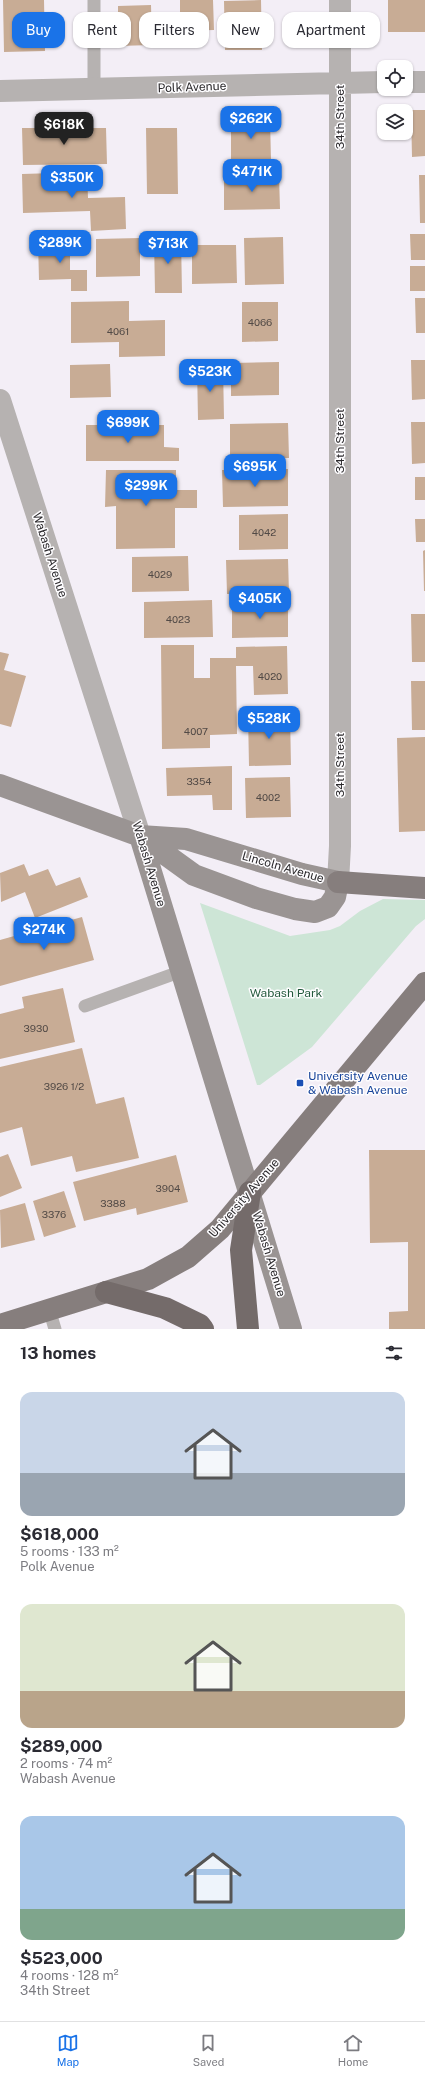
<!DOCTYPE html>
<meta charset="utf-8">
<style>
:root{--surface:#fff;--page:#f7f7f7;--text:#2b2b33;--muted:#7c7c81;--line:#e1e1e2;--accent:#1a73e8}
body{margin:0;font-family:"Public Sans",sans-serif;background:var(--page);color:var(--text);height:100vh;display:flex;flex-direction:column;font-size:15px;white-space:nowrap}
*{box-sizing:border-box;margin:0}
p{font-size:13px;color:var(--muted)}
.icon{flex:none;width:22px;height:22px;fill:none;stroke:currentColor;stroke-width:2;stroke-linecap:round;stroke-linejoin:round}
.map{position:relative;height:1329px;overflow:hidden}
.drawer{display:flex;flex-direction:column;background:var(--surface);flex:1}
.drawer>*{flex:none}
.guide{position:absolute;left:12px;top:12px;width:401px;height:36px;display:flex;gap:8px}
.fabs{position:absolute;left:377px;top:60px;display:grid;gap:8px}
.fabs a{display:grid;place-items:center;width:36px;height:36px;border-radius:8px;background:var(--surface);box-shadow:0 1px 3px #0004;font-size:20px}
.price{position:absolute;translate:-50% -34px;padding:0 9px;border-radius:8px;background:var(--accent);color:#fff;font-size:13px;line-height:26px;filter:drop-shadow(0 1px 2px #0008)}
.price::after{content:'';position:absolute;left:50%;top:24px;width:12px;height:9px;margin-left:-6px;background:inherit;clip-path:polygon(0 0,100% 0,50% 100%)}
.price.selected{background:#222;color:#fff}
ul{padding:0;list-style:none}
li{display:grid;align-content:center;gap:8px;height:212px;padding:0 20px}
li span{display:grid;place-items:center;height:124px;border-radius:12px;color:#555}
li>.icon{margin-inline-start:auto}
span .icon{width:72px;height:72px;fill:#fffc;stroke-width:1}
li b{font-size:17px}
h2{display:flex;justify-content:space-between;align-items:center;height:48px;padding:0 20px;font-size:17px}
.pill{padding:0 14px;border-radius:12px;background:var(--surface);box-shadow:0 1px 3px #0004;font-size:14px;line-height:36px}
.pill.selected{background:var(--accent);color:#fff}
.tab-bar{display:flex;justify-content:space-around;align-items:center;height:56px;border-top:1px solid var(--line);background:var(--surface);font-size:11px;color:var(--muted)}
.tab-bar a{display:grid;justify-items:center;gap:2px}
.tab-bar .selected{color:var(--accent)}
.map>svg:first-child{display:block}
.green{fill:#cde5d6}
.building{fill:#c8ac95}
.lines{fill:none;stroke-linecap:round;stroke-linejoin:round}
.lane{stroke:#b6b2b1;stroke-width:13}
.street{stroke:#b6b2b1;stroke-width:22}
.secondary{stroke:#9a9493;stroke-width:22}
.primary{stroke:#867e7d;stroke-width:22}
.highway{stroke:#746b6a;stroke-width:22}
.transit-dot{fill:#1a4fb4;stroke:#fefdff;stroke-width:1.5}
.labels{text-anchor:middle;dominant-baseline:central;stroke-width:3;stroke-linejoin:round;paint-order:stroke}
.number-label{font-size:10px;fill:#524a46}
.street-label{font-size:12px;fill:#2b292c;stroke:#fefdff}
.park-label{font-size:12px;fill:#245a3d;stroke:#fefdff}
.transit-label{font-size:12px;fill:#164399;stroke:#fefdff;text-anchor:start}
</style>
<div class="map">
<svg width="425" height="1329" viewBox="0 0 425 1329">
<rect width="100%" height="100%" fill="#f3eef6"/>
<path class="green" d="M 383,899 L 425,900 L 425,919 L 416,926 L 312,1047 L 260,1085 L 257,1085 L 200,903 L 290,936 L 330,930 L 340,926 L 360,911 Z"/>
<path class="building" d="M 3,0 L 44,0 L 45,51 L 4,52 Z
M 180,0 L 213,0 L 214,30 L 180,31 Z
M 261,0 L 262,50 L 225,50 L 224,1 Z
M 388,0 L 425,0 L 425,32 L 388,32 Z
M 151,5 L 152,45 L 118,46 L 118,6 Z
M 411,110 L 425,110 L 425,156 L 412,157 Z
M 270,119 L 271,160 L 231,161 L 231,120 Z
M 22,128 L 106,128 L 107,164 L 23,165 Z
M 146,128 L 177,128 L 178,194 L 147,194 Z
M 87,172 L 88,198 L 125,197 L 126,229 L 91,231 L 90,211 L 23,213 L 22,174 Z
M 279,175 L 280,209 L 224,210 L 224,176 Z
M 419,175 L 425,175 L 425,223 L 420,223 Z
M 410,234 L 425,234 L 425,260 L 411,260 Z
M 181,237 L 182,293 L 155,293 L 154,238 Z
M 283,237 L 284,284 L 245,285 L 244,238 Z
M 140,238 L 140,276 L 96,277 L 96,239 Z
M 70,239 L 70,270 L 87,270 L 87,291 L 71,291 L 71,279 L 39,280 L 38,240 Z
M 192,245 L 236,245 L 237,283 L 192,284 Z
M 410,266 L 425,266 L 425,291 L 410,291 Z
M 415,298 L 425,298 L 425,333 L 416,333 Z
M 129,301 L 129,321 L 165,320 L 165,356 L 119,357 L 119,342 L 71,343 L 71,302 Z
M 242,302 L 278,302 L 278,341 L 242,342 Z
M 411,360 L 425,360 L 425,399 L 412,400 Z
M 279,362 L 279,395 L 231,396 L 231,363 Z
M 110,364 L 111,397 L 70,398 L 70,365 Z
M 197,366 L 223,366 L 224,419 L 198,420 Z
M 411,422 L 425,422 L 425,463 L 412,464 Z
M 288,423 L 289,458 L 230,459 L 230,424 Z
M 86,425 L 164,425 L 164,447 L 179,448 L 179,461 L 86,461 Z
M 288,469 L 288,506 L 223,507 L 222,470 Z
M 106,470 L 176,470 L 176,490 L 197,490 L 197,508 L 175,508 L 175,548 L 116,549 L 116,506 L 105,507 Z
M 415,477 L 425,477 L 425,500 L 415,500 Z
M 288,514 L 288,549 L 239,550 L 239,515 Z
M 415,519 L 425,519 L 425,542 L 416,542 Z
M 425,550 L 425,591 L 424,591 L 423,551 Z
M 188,556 L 189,591 L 132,592 L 132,557 Z
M 288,559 L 289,593 L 227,594 L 226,560 Z
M 212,600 L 213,637 L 144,638 L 144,602 Z
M 232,602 L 288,602 L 288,637 L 232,638 Z
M 411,614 L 425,614 L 425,662 L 412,662 Z
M 161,645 L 194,645 L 194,678 L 210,678 L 210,658 L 236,658 L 236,647 L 287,646 L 288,694 L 254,695 L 253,666 L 236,666 L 237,734 L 210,735 L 210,748 L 162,749 Z
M 0,652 L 9,654 L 4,670 L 26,676 L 11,727 L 0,724 Z
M 411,681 L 425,681 L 425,730 L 412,730 Z
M 248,714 L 290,714 L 291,765 L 249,766 Z
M 425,737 L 425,831 L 399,832 L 397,738 Z
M 232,766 L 232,810 L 213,810 L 212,795 L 167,796 L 166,768 Z
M 290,777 L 291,817 L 246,818 L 245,778 Z
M 24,864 L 29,876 L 48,869 L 56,886 L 80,877 L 88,897 L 35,918 L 25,892 L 1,902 L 0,873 Z
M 82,917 L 94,960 L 0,986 L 0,940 Z
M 63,988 L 75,1042 L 0,1059 L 0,1014 L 24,1008 L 22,997 Z
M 82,1048 L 96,1104 L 124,1097 L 139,1158 L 76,1172 L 72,1156 L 31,1166 L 22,1127 L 0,1133 L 0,1067 Z
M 369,1150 L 425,1150 L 425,1329 L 389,1329 L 389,1312 L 408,1311 L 408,1242 L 370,1243 Z
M 8,1154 L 22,1188 L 0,1197 L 0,1157 Z
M 176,1155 L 188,1202 L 137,1215 L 136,1208 L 84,1221 L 73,1182 Z
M 64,1191 L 76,1227 L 44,1237 L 33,1201 Z
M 25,1203 L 35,1240 L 1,1248 L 0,1210 Z"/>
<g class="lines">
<path class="lane" d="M 94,0 L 94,90
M 85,1006 L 182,971
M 49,1309 L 55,1329"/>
<path class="street" d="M 406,82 L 425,82
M 0,91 L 384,82
M 0,400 L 140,836
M 338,882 L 340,846 L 340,0"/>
<path class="secondary" d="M 0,785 L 140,836 L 194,875 L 256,898 L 295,909 L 315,912 L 328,907 L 335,897 L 338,882 L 302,874 L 186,839 L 140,836
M 140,836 L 291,1329"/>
<path class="primary" d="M 338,882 L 425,888
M 0,1325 L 148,1279 L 188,1257 L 220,1229 L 425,983"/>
<path class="highway" d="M 106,1292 L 165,1308 L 200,1325 L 203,1329
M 248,1329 L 241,1250 L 250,1192"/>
</g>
<rect class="transit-dot" x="296" y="1079" width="8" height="8" rx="2"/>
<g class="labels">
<g class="number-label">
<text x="260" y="322">4066</text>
<text x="118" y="331">4061</text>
<text x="264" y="532">4042</text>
<text x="160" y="574">4029</text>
<text x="178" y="619">4023</text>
<text x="270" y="676">4020</text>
<text x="196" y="731">4007</text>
<text x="199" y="781">3354</text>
<text x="268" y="797">4002</text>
<text x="36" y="1028">3930</text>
<text x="64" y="1086">3926 1/2</text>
<text x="168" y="1188">3904</text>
<text x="113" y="1203">3388</text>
<text x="54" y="1214">3376</text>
</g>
<g class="street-label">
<text transform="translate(192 87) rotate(-2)">Polk Avenue</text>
<text transform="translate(340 117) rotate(-90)">34th Street</text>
<text transform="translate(340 441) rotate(-90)">34th Street</text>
<text transform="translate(50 555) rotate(72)">Wabash Avenue</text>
<text transform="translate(340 765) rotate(-90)">34th Street</text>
<text transform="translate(149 864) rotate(73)">Wabash Avenue</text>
<text transform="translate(283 867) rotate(16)">Lincoln Avenue</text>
<text transform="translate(244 1198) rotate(-49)">University Avenue</text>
<text transform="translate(269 1254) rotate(73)">Wabash Avenue</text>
</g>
<g class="park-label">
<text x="286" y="993">Wabash Park</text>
</g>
<g class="transit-label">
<text x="308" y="1076">University Avenue<tspan x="308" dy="14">&amp; Wabash Avenue</tspan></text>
</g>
</g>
</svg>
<div class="fabs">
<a><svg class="icon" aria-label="locate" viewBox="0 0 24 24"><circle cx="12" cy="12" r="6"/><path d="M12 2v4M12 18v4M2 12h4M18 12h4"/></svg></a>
<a><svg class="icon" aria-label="layers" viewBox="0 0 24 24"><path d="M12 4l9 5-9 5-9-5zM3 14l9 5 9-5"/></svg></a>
</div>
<b class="price" style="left:251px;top:140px">$262K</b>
<b class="price selected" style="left:64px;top:146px">$618K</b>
<b class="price" style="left:252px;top:193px">$471K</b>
<b class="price" style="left:72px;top:199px">$350K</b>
<b class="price" style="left:60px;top:264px">$289K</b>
<b class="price" style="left:168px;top:265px">$713K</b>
<b class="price" style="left:210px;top:393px">$523K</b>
<b class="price" style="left:128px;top:444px">$699K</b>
<b class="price" style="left:255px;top:488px">$695K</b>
<b class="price" style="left:146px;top:507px">$299K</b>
<b class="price" style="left:260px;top:620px">$405K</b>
<b class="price" style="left:269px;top:740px">$528K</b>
<b class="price" style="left:44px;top:951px">$274K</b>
<div class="guide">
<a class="pill selected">Buy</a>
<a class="pill">Rent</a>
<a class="pill">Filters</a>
<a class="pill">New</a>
<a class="pill">Apartment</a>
</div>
</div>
<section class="drawer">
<h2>13 homes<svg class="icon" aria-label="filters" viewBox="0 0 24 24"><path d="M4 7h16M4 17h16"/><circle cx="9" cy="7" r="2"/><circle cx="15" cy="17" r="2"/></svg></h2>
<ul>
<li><span style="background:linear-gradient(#c9d6e8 65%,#9aa5b1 0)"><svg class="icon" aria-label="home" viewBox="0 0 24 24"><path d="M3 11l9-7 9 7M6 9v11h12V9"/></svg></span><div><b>$618,000</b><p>5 rooms · 133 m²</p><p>Polk Avenue</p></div></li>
<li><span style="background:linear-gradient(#dfe7d0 70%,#b9a48a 0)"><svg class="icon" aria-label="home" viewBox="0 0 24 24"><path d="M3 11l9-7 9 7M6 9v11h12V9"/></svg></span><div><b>$289,000</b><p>2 rooms · 74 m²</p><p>Wabash Avenue</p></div></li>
<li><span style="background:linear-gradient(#a9c7e8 75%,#7fa58c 0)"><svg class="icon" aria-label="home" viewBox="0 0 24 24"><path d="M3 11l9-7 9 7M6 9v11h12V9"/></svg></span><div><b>$523,000</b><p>4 rooms · 128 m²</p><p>34th Street</p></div></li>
</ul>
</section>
<nav class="tab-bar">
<a class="selected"><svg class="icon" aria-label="map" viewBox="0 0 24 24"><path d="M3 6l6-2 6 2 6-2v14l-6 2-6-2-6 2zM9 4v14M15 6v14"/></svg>Map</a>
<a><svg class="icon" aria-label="saved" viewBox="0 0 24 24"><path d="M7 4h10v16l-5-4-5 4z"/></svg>Saved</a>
<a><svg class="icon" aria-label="home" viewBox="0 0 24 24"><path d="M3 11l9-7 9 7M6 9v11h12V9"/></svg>Home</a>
</nav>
